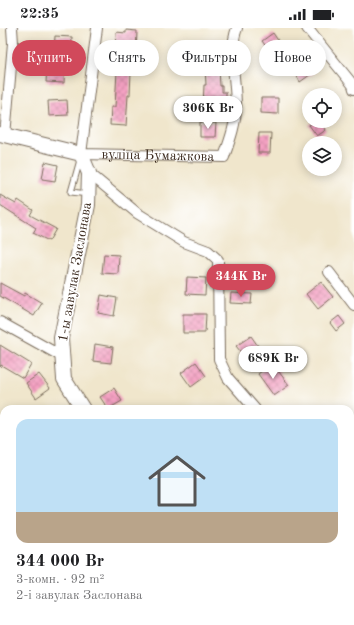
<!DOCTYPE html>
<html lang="ru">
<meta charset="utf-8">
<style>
:root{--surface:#fff;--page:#f6f6f6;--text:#202124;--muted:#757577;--accent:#d1495b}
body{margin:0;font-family:"Old Standard TT",serif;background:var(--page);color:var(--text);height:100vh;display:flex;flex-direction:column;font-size:15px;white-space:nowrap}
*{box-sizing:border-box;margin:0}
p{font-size:13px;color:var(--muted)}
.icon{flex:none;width:22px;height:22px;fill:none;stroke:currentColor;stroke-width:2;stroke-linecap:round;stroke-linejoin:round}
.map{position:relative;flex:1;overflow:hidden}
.side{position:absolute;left:0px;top:377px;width:354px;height:220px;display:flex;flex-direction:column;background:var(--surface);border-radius:12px 12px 0 0;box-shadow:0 2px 10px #0003}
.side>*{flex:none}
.guide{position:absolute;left:12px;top:12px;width:330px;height:36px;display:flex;gap:8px}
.buttons{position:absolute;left:302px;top:60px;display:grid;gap:8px}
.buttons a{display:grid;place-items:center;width:40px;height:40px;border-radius:50%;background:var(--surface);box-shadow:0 2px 10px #0003;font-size:20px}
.price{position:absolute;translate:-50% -34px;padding:0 9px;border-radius:14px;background:#fff;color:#222;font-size:13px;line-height:26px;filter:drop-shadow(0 1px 2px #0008)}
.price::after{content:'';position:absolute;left:50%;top:24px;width:12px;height:9px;margin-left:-6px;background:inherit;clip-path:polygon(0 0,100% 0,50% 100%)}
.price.current{background:var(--accent);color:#fff}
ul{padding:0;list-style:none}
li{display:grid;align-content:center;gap:8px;height:212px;padding:0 16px}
li span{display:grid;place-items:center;height:124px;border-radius:12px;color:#555}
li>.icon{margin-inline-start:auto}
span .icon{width:72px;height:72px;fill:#fffc;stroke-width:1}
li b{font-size:17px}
.tag{padding:0 14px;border-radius:18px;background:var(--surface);box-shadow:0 2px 10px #0003;font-size:14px;line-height:36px}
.tag.current{background:var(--accent);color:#fff}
.status{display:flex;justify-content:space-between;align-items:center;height:28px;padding:0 20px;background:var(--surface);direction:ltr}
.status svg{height:11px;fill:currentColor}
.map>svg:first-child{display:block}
.building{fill:url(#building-cross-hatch)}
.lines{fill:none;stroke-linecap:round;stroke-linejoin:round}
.lane-casing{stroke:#7a6c5b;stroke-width:7}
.street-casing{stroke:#7a6c5b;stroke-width:12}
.secondary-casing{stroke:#7a6c5b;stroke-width:16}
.lane{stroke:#fff;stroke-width:5}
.street{stroke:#fff;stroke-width:10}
.secondary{stroke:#fff;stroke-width:14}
.labels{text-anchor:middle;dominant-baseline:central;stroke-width:3.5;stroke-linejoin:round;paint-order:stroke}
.street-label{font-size:14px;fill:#3b2a1e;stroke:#fff}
</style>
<div class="status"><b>22:35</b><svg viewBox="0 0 49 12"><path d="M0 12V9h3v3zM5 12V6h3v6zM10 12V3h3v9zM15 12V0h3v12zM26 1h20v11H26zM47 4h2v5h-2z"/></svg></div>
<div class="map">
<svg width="354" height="597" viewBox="0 0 354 597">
<defs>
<pattern id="building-cross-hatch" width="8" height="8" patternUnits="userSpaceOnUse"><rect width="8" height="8" fill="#f4a1c2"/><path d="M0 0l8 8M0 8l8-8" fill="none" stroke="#c7839d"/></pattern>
</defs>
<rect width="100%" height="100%" fill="#fff"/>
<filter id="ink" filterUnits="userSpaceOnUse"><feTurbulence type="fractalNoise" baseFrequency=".025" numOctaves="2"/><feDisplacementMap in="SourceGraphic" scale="8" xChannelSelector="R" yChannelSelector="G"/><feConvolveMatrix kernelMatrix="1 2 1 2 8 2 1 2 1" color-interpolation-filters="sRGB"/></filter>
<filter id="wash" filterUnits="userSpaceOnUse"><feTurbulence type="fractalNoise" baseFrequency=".012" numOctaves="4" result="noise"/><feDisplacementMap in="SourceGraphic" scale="16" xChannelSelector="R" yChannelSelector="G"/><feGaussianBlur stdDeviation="0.9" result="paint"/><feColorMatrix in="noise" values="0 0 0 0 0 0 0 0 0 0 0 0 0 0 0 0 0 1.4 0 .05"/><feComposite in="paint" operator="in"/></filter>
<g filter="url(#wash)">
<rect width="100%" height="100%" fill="#f0e6cc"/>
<g id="blocks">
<path class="building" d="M 126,2 L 137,3 L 136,27 L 124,26 L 125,23 L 115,22 L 116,4 L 126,5 Z
M 273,5 L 279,14 L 268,21 L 262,13 Z
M 55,8 L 72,9 L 71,30 L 65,30 L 64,55 L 46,54 L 47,39 L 53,39 Z
M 218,20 L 220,58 L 222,58 L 222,64 L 226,64 L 226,73 L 222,73 L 222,78 L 203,78 L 204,57 L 206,57 L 204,21 Z
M 308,34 L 314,44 L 300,54 L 294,43 Z
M 117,43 L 131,44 L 130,67 L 128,67 L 126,98 L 110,97 L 111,79 L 115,79 Z
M 261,70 L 278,70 L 278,86 L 261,85 Z
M 67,72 L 68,87 L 49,88 L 48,73 Z
M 316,93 L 320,93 L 326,102 L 317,108 L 309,97 Z
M 200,94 L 216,95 L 215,109 L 200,109 Z
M 259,105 L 271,105 L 270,125 L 258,125 Z
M 45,134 L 58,137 L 55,153 L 42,151 Z
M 0,167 L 16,176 L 18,172 L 33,182 L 30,187 L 56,201 L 49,213 L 33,205 L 36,200 L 0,177 Z
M 104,226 L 119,227 L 118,246 L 102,245 Z
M 187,249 L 206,250 L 205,267 L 186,266 Z
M 321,254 L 333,269 L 318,281 L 306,266 Z
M 0,255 L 24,268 L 25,265 L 42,275 L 34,288 L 0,268 Z
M 231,265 L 252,266 L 251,276 L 230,275 Z
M 101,267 L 117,270 L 114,288 L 98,285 Z
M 183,286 L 206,286 L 205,305 L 183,305 Z
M 339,288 L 345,296 L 336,303 L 330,295 Z
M 251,308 L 258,318 L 244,328 L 236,318 Z
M 95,316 L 113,319 L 111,335 L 93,333 Z
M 0,317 L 31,336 L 23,350 L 1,337 L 0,339 Z
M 196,334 L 206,348 L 191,359 L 181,345 Z
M 272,335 L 289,357 L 274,368 L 258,346 Z
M 39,346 L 50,360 L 36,370 L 26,355 Z
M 114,360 L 122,373 L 108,381 L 100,369 Z"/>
</g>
</g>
<g filter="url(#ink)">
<use href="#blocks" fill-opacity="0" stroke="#7a6c5b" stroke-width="1"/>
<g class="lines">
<defs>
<path id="lane" d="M 80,132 L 71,164 L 88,166"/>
<g id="street">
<path id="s1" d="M 97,0 L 81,126 L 224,129 C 230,112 236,96 236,78 C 236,52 228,24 237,0"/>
<path d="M 307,0 L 353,57 L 354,61"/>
<path d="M 5,108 L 13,15 L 12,0"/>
<path d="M 89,145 L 137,185 L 184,214 L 208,223 L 218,232 L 219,331 L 228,350 L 255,381"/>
<path d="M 329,244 L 354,277"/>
<path d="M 0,294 L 63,329"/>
<path d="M 0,458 L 4,469"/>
<path d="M 350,517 L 354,524"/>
<path d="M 4,597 L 5,593"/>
</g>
<path id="secondary" d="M 0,106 L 81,126 L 89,145 L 88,177 L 61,310 L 64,351 L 83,381
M 191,593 L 192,597"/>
</defs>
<use href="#lane" class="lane-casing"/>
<use href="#street" class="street-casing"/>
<use href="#secondary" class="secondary-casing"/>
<use href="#lane" class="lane"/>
<use href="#street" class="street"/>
<use href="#secondary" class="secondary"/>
</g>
</g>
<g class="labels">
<g class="street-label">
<text stroke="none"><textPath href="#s1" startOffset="204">вуліца Бумажкова</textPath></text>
<text transform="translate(75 244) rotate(-80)">1-ы завулак Заслонава</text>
</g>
</g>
</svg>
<div class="buttons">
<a><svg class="icon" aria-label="locate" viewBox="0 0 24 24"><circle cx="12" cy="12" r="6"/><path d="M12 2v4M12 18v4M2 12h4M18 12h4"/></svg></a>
<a><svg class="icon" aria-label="layers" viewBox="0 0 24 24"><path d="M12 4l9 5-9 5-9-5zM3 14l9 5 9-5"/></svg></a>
</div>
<b class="price" style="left:208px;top:102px">306K Br</b>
<b class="price current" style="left:241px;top:270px">344K Br</b>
<b class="price" style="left:273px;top:352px">689K Br</b>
<div class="guide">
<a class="tag current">Купить</a>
<a class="tag">Снять</a>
<a class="tag">Фильтры</a>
<a class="tag">Новое</a>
</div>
<section class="side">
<ul>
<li><span style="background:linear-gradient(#bfe0f5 75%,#b9a48a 0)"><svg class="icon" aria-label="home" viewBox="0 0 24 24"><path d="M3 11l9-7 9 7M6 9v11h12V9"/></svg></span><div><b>344 000 Br</b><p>3-комн. · 92 m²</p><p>2-і завулак Заслонава</p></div></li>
</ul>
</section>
</div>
